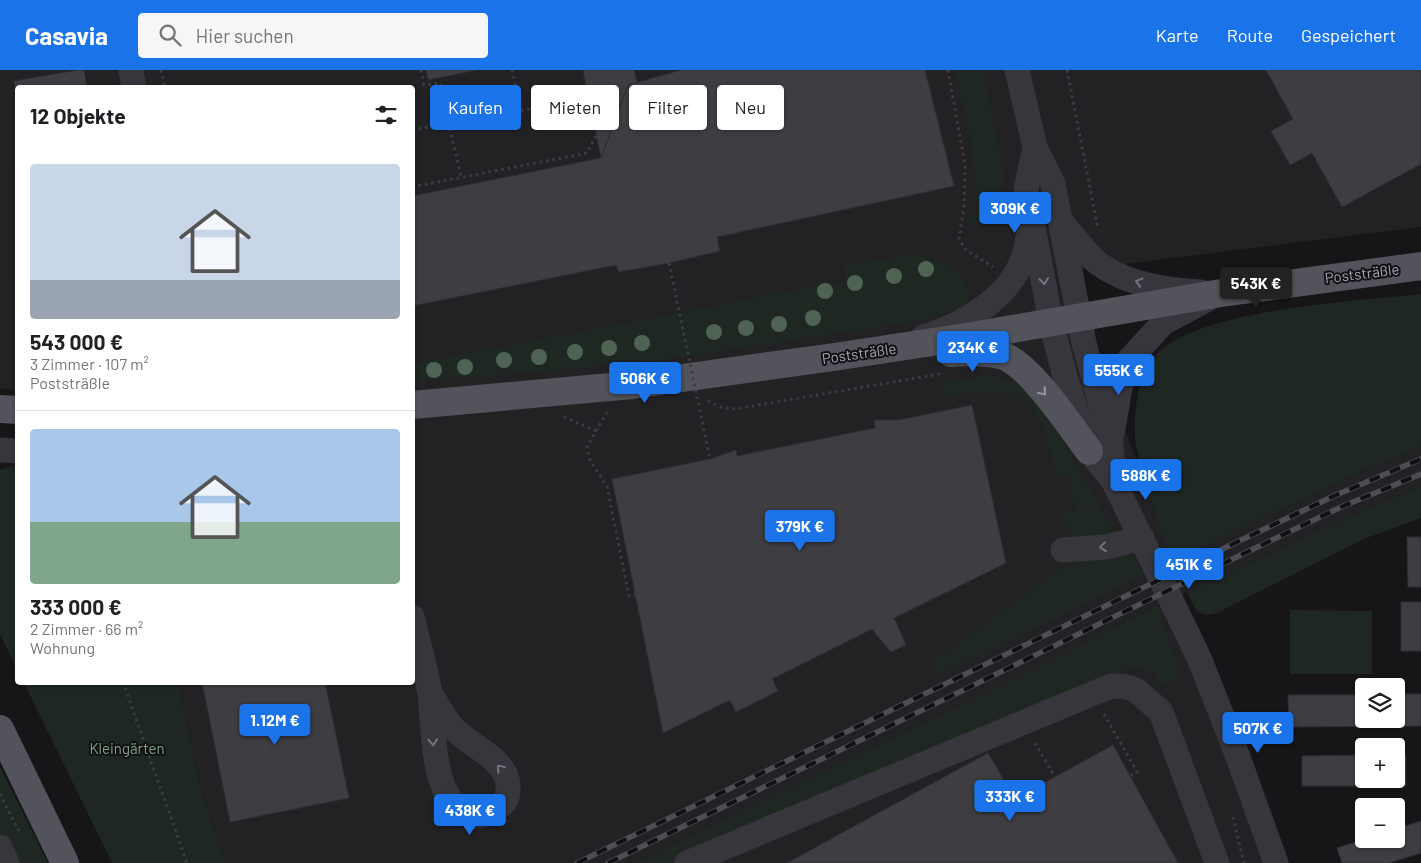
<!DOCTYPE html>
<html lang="de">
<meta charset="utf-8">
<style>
:root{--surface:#fff;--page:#f6f6f6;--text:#202124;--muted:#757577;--line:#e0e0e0;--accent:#1a73e8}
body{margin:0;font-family:Barlow,sans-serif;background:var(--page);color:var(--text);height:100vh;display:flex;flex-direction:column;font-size:19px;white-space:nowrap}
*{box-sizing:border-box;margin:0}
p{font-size:16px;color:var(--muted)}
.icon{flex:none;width:28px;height:28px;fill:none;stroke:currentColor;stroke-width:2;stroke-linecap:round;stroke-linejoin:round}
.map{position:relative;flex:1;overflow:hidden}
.side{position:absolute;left:15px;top:15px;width:400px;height:600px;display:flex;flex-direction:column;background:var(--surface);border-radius:5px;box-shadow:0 1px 4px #0004}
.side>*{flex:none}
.top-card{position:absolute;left:430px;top:15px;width:475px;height:45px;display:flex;gap:10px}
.buttons{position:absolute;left:1355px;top:608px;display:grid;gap:10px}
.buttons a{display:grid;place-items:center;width:50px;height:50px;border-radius:5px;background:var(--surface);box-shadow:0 1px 4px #0004;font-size:25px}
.price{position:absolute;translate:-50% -42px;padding:0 11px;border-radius:5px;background:var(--accent);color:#fff;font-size:16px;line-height:32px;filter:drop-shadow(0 1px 2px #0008)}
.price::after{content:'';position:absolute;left:50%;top:30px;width:15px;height:11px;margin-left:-8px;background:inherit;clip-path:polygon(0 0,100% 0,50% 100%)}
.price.on{background:#222;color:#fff}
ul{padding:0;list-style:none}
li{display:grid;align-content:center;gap:10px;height:265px;padding:0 15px}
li+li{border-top:1px solid var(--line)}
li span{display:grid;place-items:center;height:155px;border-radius:5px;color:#555}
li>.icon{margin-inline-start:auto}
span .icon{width:90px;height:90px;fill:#fffc;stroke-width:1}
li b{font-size:21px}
h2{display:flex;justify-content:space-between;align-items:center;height:60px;padding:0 15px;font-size:21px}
.chip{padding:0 18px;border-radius:5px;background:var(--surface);box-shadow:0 1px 4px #0004;font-size:18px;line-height:45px}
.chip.on{background:var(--accent);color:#fff}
header{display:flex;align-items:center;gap:30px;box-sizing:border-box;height:70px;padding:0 25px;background:var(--accent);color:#fff}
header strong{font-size:24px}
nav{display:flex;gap:28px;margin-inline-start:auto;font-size:18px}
.search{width:350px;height:45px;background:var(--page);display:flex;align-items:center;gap:12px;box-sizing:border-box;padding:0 18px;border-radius:5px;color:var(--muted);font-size:19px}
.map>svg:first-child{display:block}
.built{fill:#222124}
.green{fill:#1f2722}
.building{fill:#3d3d42;stroke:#302f33}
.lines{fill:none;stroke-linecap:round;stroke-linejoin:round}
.path{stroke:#3c3d43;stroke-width:3;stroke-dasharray:2.5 4;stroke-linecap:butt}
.minor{stroke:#36363c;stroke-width:25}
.major{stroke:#52535b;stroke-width:28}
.rail-casing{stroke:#4d4e55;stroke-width:5.5}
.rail{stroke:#111012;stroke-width:4;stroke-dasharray:11;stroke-linecap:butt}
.path-bridge{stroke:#3c3d43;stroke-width:3;stroke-dasharray:2.5 4;stroke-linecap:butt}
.tree{fill:#4f6355}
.oneway{stroke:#747580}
.oneway2{stroke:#9698a5}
.labels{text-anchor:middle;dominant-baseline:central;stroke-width:4;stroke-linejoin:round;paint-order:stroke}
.street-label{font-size:15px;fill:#a7a9b8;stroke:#111012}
.park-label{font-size:15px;fill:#7ea387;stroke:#111012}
</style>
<header>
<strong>Casavia</strong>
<div class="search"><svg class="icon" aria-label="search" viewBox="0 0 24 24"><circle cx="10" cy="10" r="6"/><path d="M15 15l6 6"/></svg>Hier suchen</div>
<nav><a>Karte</a><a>Route</a><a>Gespeichert</a></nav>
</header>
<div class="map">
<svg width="1421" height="793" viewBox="0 0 1421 793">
<rect width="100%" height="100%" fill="#161517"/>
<path class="built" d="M 0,0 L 1421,0 L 1421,157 L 1068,201 L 1173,492 L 1331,415 L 1421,377 L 1421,416 L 1346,448 L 1158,536 L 1187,541 L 1275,793 L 225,793 L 200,715 L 178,613 L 412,612 L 412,18 L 18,18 L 17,321 L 0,318 Z"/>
<path class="green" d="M 954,0 L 983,0 L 1004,105 C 1000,127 995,151 970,155 L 975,121 L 969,58 Z
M 908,185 C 929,186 964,196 968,221 C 968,225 966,231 965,236 L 930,249 L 664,290 L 512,304 L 413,309 L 413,294 L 846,210 L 843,195 Z
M 1421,224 L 1421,377 L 1331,415 L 1173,492 C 1160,459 1148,426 1140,391 C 1138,383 1135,373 1135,365 C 1134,339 1138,306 1155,286 C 1196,239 1359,231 1421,224 Z
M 991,305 L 1014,313 L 1027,321 L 1049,347 L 1115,463 L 1074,469 L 1067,461 L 1061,436 L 1076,443 L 1069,408 L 1055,403 C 1047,367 1039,319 993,321 C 977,321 962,324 947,326 L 943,313 Z
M 17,394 L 18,394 L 17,599 L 0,564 L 0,400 Z
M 1421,416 L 1421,448 L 1364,469 L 1217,543 L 1207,545 L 1197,542 L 1187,522 L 1346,448 Z
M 1129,478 L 1143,506 L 937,606 L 934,591 L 1069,493 L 1107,481 Z
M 1157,536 L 1181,606 L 1161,616 L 1153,602 L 1138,599 L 1121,601 L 675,793 L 635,793 L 1012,611 Z
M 1290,540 L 1372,541 L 1372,604 L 1290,604 Z
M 24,613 L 178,613 L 200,715 L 225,793 L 112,793 Z
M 0,697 L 48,793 L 0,793 Z"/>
<path class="building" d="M 78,0 L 84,0 L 87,18 L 18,18 L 18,30 L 14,11 Z
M 426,0 L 477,0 L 428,10 Z
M 583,0 L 634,0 L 637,12 L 628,15 L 601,88 Z
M 681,0 L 925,0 L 954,116 L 717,167 L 720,181 L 669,193 L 619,202 L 616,195 L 412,236 L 412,126 L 601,88 L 628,15 Z
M 1266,0 L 1421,0 L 1421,94 L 1342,137 L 1312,83 L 1290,95 L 1271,61 L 1293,49 Z
M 972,335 L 1006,493 L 894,548 L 906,575 L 891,582 L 872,559 L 772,609 L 778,621 L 736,642 L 730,630 L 663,663 L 612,409 L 710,389 L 736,380 L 737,386 L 875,358 L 874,350 L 899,350 Z
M 1407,467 L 1421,467 L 1421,517 L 1408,517 Z
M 1401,532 L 1421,532 L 1421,581 L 1401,581 Z
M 202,612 L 325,612 L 349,728 L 230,752 Z
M 1396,624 L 1421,624 L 1421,656 L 1289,657 L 1288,625 L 1364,625 L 1364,649 L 1396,649 Z
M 1113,675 L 1178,793 L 787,793 L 988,683 L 1015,729 Z
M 1364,685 L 1364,709 L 1396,709 L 1396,685 L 1406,685 L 1406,716 L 1302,716 L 1302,686 Z
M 1421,751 L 1421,783 L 1389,793 L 1342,793 L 1337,778 L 1365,769 L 1396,769 L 1396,759 Z"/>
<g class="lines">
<path class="path" d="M 161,0 L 165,18
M 421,0 L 424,15 L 440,13 L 461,107
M 512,0 L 521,41
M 948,0 L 965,95 L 964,138 L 959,169 L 966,180 L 993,197
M 1067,0 L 1098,159
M 412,60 L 587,29
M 412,117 L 587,83 L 596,66
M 708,331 L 720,337 L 735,339 L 940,304
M 607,342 L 587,377 L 590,390 L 607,417 L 629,526 L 635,525
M 564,347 L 596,361
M 123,612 L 187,793
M 1104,644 L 1137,702 L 1130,706
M 1035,673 L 1055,707
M 0,724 L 20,763
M 1233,747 L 1244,793"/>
<path class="minor" d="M 131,0 L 134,18
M 1017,0 L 1035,77 L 1053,114 L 1084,273 L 1111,373 L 1114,412
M 1035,77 L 1026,120 L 1051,252 L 1064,303 L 1089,381 L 1114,412 L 1200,590 L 1238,687 L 1276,793
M 1060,151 C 1073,165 1085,183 1099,194 C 1128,215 1167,220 1201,222
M 923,267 C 963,255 1011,228 1024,185 C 1027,176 1028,165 1030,155
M 1112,364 L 1120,318 L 1129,290 L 1163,253 L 1208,229
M 0,380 L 18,381
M 1063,480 L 1106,477 L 1142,468
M 412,547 C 418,572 426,598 430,624 C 434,657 430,736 473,746 C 482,748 493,741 500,736 C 506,732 508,726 508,720 C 511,691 472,677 455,660 C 445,650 438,635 430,623
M 0,777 L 7,793
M 687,793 L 1082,628 L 1111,616 L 1123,616 L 1136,620 L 1161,642 L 1217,793"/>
<path class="major" d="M 951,283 C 968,282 984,281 1001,285 C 1030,294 1070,356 1089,381
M 412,335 L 632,315 L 834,287 L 972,266 L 1221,223 L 1421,196
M 0,339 L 18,340
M 0,659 L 65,793"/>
<defs>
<path id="rail" d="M 577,793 L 1237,472 L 1336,425 L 1421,389
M 608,793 L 1243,484 L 1341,437 L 1421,404"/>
</defs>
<use href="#rail" class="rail-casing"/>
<use href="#rail" class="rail"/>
<path class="path-bridge" d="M 669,193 L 710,389"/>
</g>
<g class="tree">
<circle cx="926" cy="199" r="8"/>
<circle cx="894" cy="206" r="8"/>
<circle cx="855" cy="213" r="8"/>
<circle cx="825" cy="221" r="8"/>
<circle cx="813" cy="248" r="8"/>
<circle cx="779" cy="254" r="8"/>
<circle cx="746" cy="258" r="8"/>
<circle cx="714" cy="262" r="8"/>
<circle cx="642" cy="273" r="8"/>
<circle cx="609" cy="278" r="8"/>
<circle cx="575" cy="282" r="8"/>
<circle cx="539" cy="287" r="8"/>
<circle cx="504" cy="290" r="8"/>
<circle cx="465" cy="297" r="8"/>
<circle cx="434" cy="300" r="8"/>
</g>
<defs><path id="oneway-chevron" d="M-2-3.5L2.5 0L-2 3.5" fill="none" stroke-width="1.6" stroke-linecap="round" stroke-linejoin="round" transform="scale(1.25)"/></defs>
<g class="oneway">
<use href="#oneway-chevron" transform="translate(1044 211) rotate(83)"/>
<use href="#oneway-chevron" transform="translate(1139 212) rotate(-164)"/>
<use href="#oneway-chevron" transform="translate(1103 477) rotate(173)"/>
<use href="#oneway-chevron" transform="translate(433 672) rotate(86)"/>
<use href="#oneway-chevron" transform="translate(500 698) rotate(-131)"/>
</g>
<use class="oneway2" href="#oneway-chevron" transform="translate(1043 322) rotate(50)"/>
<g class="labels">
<g class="street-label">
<text transform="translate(1362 203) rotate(-7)">Poststräßle</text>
<text transform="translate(859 283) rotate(-8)">Poststräßle</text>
</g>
<g class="park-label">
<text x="127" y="678">Kleingärten</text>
</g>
</g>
</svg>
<div class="buttons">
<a><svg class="icon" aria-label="layers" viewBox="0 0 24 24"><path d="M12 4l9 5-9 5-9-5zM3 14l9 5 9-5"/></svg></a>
<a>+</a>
<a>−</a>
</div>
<b class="price" style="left:1015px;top:164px">309K €</b>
<b class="price on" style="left:1256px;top:239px">543K €</b>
<b class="price" style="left:973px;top:303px">234K €</b>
<b class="price" style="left:1119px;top:326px">555K €</b>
<b class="price" style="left:645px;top:334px">506K €</b>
<b class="price" style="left:1146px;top:431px">588K €</b>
<b class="price" style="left:800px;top:482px">379K €</b>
<b class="price" style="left:1189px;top:520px">451K €</b>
<b class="price" style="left:275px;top:676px">1.12M €</b>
<b class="price" style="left:1258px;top:684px">507K €</b>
<b class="price" style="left:1010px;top:752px">333K €</b>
<b class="price" style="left:470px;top:766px">438K €</b>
<div class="top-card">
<a class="chip on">Kaufen</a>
<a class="chip">Mieten</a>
<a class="chip">Filter</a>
<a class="chip">Neu</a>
</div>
<section class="side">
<h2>12 Objekte<svg class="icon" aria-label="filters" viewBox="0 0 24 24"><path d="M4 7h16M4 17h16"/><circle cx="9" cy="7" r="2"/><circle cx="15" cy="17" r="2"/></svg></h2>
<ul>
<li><span style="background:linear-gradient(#c9d6e8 75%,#9aa5b1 0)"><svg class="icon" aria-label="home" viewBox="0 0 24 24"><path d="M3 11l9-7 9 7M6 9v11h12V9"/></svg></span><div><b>543 000 €</b><p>3 Zimmer · 107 m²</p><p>Poststräßle</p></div></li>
<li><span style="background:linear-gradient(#a9c7e8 60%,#7fa58c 0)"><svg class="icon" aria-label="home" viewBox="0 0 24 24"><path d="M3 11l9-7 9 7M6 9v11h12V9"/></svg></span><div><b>333 000 €</b><p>2 Zimmer · 66 m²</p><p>Wohnung</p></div></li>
</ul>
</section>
</div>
